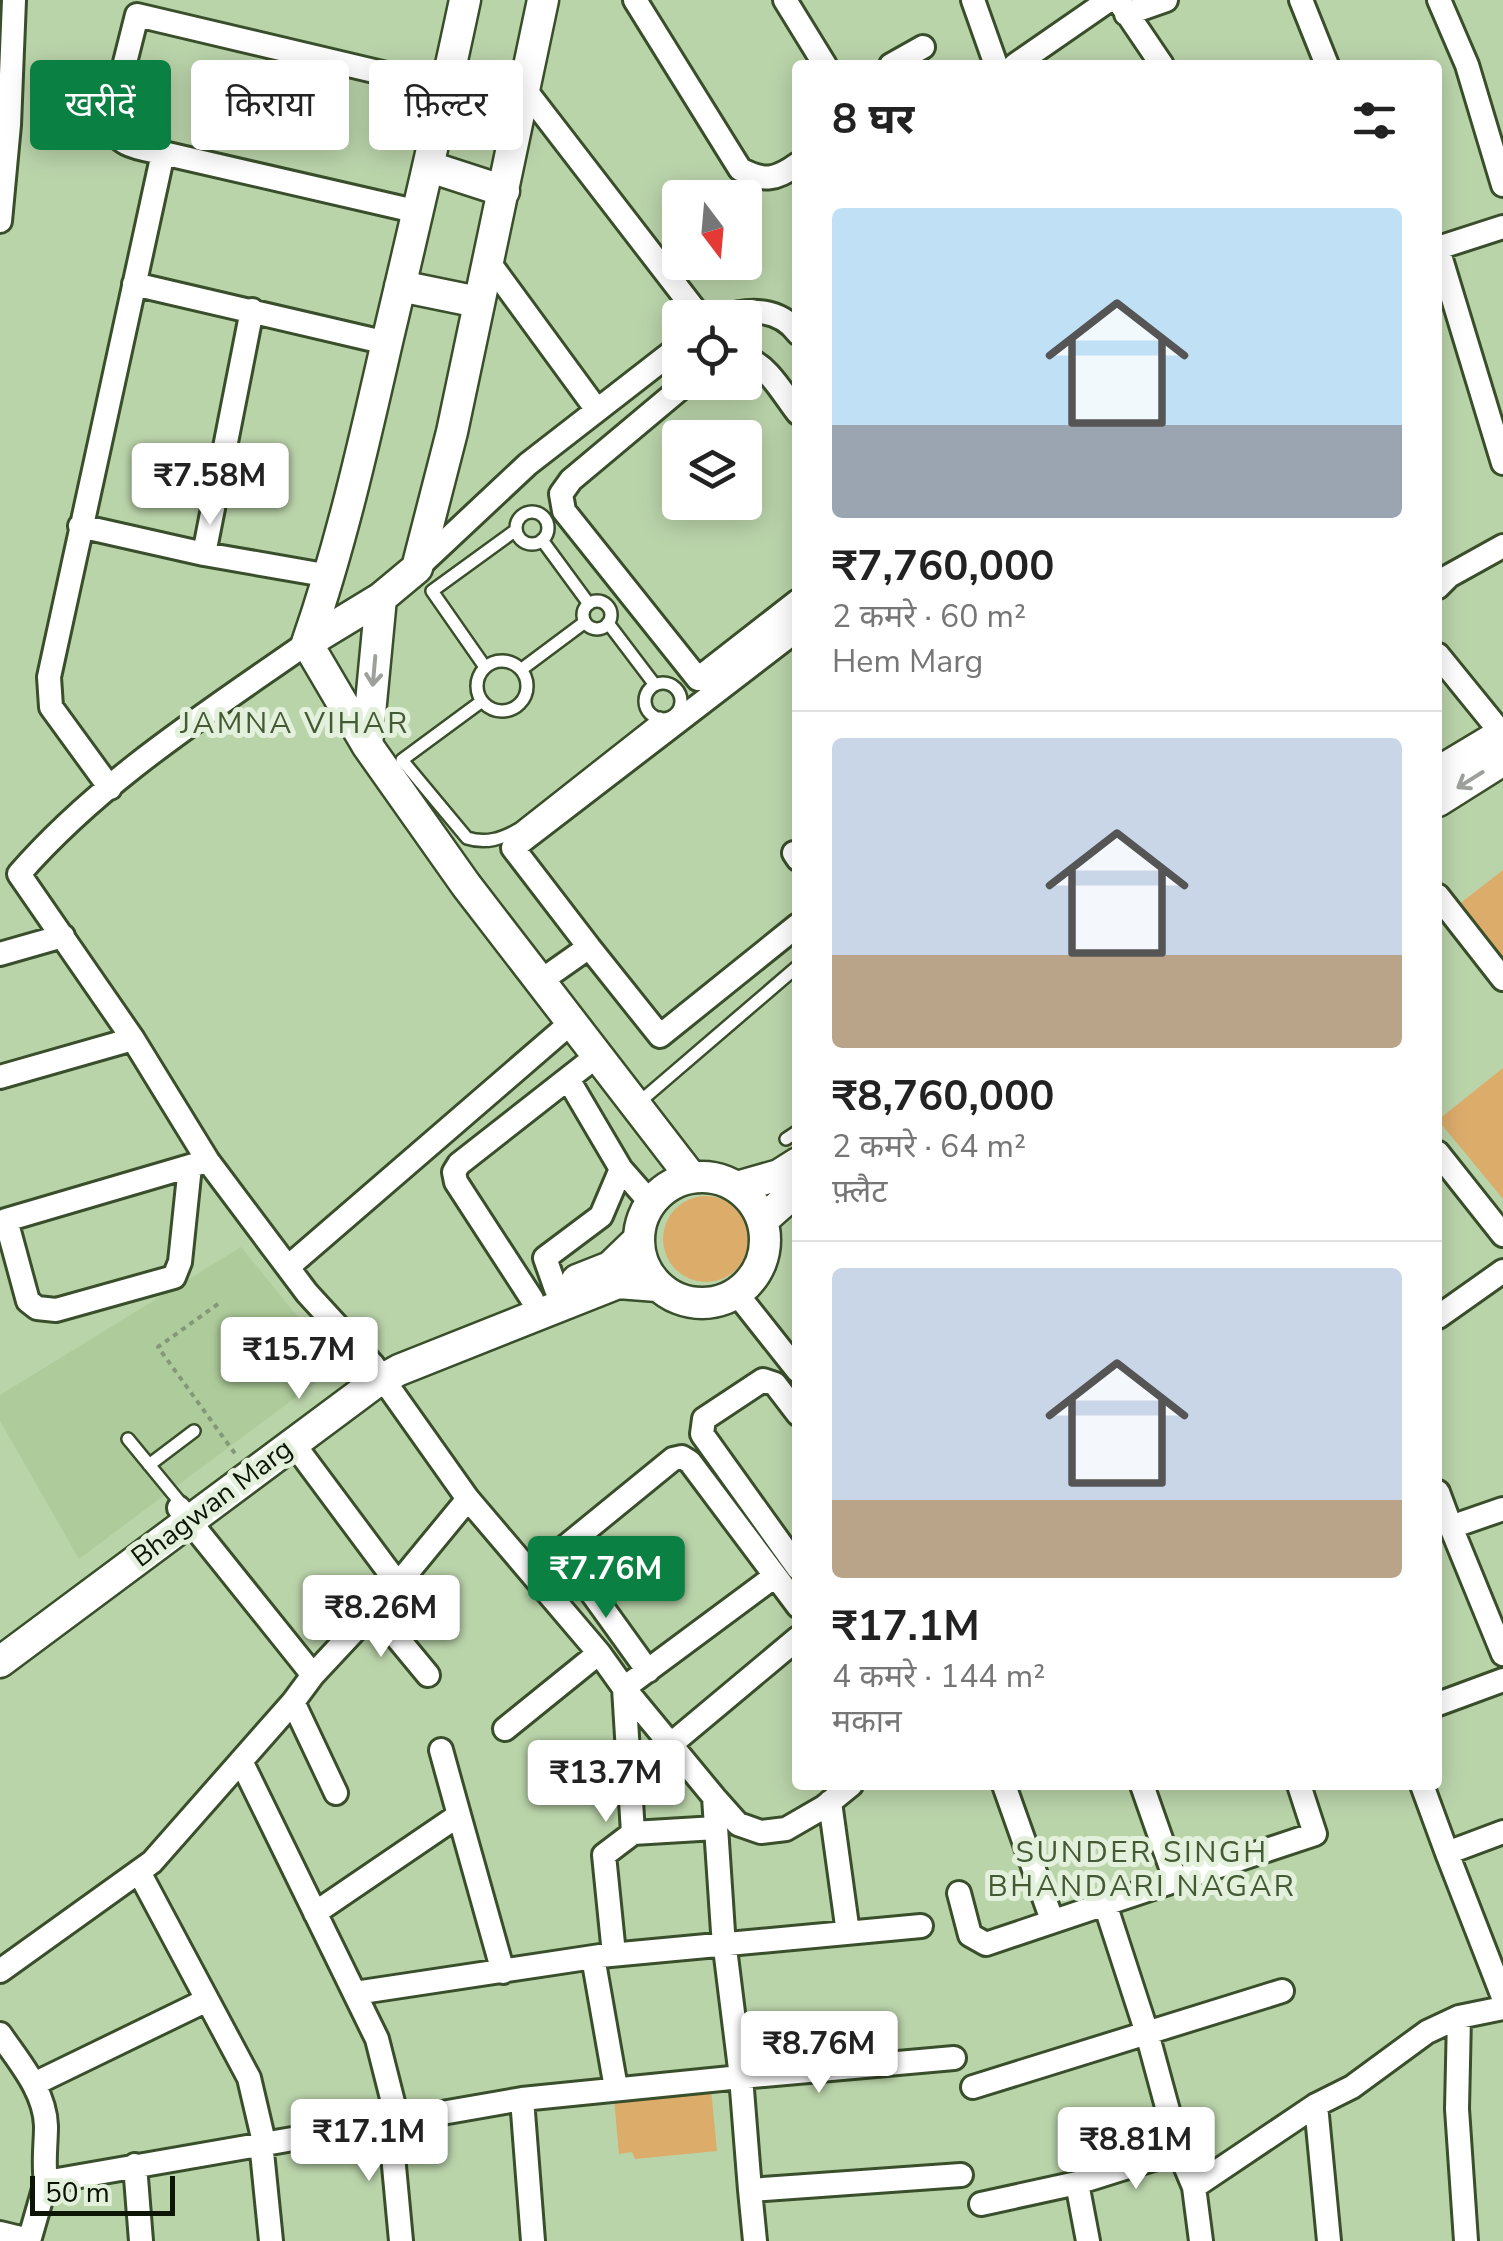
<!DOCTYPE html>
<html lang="hi">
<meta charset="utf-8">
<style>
:root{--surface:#fff;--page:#f6f6f6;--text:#222;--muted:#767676;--line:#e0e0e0;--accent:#0b8043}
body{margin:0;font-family:"Nunito Sans","Noto Sans Devanagari",sans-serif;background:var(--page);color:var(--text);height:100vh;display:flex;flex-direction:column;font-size:38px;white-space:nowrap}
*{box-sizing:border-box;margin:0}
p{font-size:32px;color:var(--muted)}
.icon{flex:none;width:55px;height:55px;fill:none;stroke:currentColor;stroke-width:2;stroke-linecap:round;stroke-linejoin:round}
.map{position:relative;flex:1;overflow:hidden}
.drawer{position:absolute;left:792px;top:60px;width:650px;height:1730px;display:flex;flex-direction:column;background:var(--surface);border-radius:10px;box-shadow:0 5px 25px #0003}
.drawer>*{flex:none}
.banner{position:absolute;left:30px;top:60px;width:612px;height:90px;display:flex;gap:20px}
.needle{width:65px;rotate:164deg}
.buttons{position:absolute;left:662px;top:180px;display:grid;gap:20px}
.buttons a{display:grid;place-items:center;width:100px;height:100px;border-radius:10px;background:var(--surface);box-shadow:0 5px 25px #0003;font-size:50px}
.scale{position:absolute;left:30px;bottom:25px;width:145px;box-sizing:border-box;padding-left:10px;border:5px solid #0c1506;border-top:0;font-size:28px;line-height:35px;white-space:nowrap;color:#0c1506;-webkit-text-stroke:8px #e3f0db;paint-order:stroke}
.price{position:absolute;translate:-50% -85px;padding:0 22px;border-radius:10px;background:#fff;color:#222;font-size:32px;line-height:65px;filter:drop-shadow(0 2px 5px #0008)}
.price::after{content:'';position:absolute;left:50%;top:60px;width:30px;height:22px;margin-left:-15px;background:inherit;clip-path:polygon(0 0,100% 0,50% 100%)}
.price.selected{background:var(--accent);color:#fff}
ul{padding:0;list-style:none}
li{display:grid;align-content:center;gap:20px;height:530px;padding:0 40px}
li+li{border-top:2px solid var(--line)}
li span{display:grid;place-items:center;height:310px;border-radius:10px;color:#555}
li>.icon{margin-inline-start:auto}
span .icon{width:180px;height:180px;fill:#fffc;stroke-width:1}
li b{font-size:42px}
h2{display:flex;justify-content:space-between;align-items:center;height:120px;padding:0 40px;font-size:42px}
.chip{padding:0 35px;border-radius:10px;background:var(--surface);box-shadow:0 5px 25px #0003;font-size:35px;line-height:90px}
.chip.selected{background:var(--accent);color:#fff}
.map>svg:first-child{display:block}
.built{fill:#aecc9b}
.green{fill:#dcac6b}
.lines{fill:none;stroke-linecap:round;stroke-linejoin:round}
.lane-casing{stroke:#394e2a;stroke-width:16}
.street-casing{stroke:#394e2a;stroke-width:28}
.secondary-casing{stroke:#394e2a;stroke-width:35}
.path{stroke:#849877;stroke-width:4;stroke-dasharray:5 5;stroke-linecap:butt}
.lane{stroke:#fff;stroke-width:11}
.street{stroke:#fff;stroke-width:22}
.secondary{stroke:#fff;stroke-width:30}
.oneway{stroke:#9ea19b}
.labels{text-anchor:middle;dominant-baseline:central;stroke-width:10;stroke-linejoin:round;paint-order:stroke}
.street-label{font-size:28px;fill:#0c1506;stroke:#e3f0db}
.neighbourhood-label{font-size:30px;letter-spacing:2.5px;fill:#445a35;stroke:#e3f0db}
</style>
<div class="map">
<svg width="1503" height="2241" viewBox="0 0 1503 2241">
<rect width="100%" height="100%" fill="#bad4aa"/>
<path class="built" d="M 241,1247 L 338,1366 L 79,1559 L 0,1421 L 0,1395 Z"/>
<path class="green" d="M 1503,870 L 1503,957 L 1500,959 L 1458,905 Z
M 1503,1068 L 1503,1199 L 1438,1120 Z
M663 1239a43 43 0 1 1 86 0a43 43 0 1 1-86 0Z
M 711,2089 L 717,2151 L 635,2159 L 632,2152 L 619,2154 L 614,2099 Z"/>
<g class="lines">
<defs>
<path id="lane" d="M516 528a16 16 0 1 1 32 0a16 16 0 1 1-32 0Z
M 542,540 L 589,604
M583 615a14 14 0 1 1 28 0a14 14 0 1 1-28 0Z
M 608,623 L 655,685
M477 686a25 25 0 1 1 50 0a25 25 0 1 1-50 0Z
M 485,667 L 432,591 L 516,530
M 522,669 L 585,622
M645 701a18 18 0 1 1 36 0a18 18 0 1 1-36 0Z
M 482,701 L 402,760 L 467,838 C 486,844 502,839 519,829 L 660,718
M 636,1105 L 798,966
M 786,1139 L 798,1131
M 128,1439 L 183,1506
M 149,1465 L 194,1431"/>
<path id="street" d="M 635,0 L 740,169 C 764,182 776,180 798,164
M 785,0 L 825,65
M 973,0 L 996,65
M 1118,0 L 1162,65
M 1301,0 L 1327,65
M 1439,0 L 1467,65 L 1503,185
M 1126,14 L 1166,0
M 891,65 L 923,47
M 1015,65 L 1109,0
M 526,91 L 701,318
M 163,153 C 140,148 116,147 110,122 L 137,15 L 446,88
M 0,221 L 9,125 L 14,0
M 1438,248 L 1503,227
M 1438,249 L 1503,463
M 488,261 L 597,410
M 134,284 L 387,343
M 722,318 C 749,308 779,308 798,333
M 745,358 C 768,365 783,394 798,413
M 688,382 L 571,480 L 561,494 L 564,511 L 698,679 L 798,601
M 80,526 L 204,554 L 330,576
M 204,554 L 252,310
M 417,568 L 528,464 L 680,346
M 1438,587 L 1449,576 L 1503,546
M 307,643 C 207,713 100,781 19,874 L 133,1039 L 208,1161 L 307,1293 L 373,1365 L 468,1499 L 599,1653 L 624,1688 L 714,1797 L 738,1824 L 761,1832 L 786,1829 L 824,1807 L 851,1785
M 1438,655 L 1503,735
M 110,788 L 51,707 L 49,677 L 163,153 L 419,212
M 794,853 L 798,859
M 1438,896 L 1503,979
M 589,947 L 513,848 L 798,629
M 0,954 L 63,936
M 542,980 L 589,947 L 660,1036 L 798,925
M 0,1077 L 133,1039
M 568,1079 L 621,1169 L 650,1202
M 1438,1153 L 1503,1235
M 190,1166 L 180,1262 L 174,1277 L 56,1310 L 37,1308 L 28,1301 L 6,1220 L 190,1166 L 208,1161
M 288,1267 L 573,1021
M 556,1289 L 545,1258 L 601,1216 L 621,1169
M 737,1294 L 798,1371
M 532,1299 L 456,1182 L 454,1172 L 459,1164 L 598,1055
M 1438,1317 L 1503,1271
M 798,1414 L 775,1384 L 763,1380 L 704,1419 L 702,1434 L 798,1568
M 293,1443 L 398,1584
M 1438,1492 L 1451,1527
M 179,1508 L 313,1675
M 1503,1509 L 1451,1527 L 1503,1654
M 576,1571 L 648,1671
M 532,1574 L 673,1459 L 682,1457 L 690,1462 L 798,1606
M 375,1611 L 428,1675
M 293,1702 L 336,1793
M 1438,1704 L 1503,1680
M 505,1729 L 599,1653
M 670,1745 L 798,1638
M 441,1750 L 459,1815
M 241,1761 L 377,2039 L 398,2122
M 1004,1785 L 1052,1920
M 1142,1785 L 1175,1879
M 1422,1785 L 1447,1853
M 830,1802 L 848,1933
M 716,1828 L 633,1833 L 624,1688 L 775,1576
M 1503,1832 L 1447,1853 L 1503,1997
M 139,1872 L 249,2078 L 264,2142
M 959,1893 L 970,1935 L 986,1944 L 1105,1904
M 315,1913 L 459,1815 L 503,1972
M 614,1954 L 604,1855 L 633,1833
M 593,1957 L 616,2088
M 0,1971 L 152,1862 L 293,1702 L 313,1675 L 398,1584 L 468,1499
M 355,1993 L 600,1956 L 921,1926
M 1459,2017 L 1457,2109 L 1466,2241
M 0,2034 C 19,2062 45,2091 46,2126 C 46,2145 43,2163 46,2182
M 34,2084 L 207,2000
M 973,2087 L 1282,1991
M 1316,2105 L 1329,2241
M 390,2123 L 401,2241
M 261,2142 L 271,2241
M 135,2165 L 141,2241
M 1077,2183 L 1088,2241
M 1194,2187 L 1316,2105 L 1352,2087 L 1427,2032 L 1459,2017 L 1503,2008
M 750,2190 L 741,2077 L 954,2058
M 981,2204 L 1077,2183 L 1179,2151
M 0,2233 L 29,2240
M 29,2241 L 46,2182 L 522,2099
M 533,2241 L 522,2099 L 741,2077 L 723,1932 L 714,1797
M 755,2241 L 750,2190 L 961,2175
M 1201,2241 L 1194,2187 L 1179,2151 L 1147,2033 L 1105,1904 L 1315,1834 L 1299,1785"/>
<path id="secondary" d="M 465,0 C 441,114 414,228 387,342 C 364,443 341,545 307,643 L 367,745 L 466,885 L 691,1177
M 430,167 L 504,191
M 400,286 L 478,302
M 307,643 L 381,598 L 417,568 L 452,432 L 543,0
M 367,745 L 381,598
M 1438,772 L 1503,733
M 1438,801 L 1503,760
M639 1240a63 63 0 1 1 126 0a63 63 0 1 1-126 0Z
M 737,1187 L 779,1175 L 798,1163
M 763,1220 L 798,1189
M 577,1280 L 610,1267 L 637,1241
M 0,1662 L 372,1385 L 399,1370 L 618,1283 L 657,1286"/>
</defs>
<use href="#lane" class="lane-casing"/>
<use href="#street" class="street-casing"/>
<use href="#secondary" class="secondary-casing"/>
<path class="path" d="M 218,1304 L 158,1347 L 236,1455"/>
<use href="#lane" class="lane"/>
<use href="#street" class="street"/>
<use href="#secondary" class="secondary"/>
</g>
<defs><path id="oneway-shaft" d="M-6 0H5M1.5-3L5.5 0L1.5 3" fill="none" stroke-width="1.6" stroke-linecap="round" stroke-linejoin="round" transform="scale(2.5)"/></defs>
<g class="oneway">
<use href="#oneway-shaft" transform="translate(374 671) rotate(95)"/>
<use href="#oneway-shaft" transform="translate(1470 780) rotate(148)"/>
</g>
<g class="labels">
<g class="street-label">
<text transform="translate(212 1503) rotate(-37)">Bhagwan Marg</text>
</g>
<g class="neighbourhood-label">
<text x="295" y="723">JAMNA VIHAR</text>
<text x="1142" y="1852">SUNDER SINGH<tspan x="1142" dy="34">BHANDARI NAGAR</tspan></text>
</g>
</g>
</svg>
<div class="buttons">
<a><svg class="needle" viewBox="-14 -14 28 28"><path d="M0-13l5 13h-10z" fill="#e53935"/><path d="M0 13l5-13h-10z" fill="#767676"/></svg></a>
<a><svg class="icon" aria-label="locate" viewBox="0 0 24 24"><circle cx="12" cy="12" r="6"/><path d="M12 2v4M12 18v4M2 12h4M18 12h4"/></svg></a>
<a><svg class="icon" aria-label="layers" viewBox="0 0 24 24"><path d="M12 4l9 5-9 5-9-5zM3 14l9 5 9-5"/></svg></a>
</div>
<div class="scale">50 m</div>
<b class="price" style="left:210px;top:528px">₹7.58M</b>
<b class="price" style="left:299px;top:1402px">₹15.7M</b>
<b class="price selected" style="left:606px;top:1621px">₹7.76M</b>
<b class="price" style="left:381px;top:1660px">₹8.26M</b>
<b class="price" style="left:606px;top:1825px">₹13.7M</b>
<b class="price" style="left:819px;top:2096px">₹8.76M</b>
<b class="price" style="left:369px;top:2184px">₹17.1M</b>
<b class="price" style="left:1136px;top:2192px">₹8.81M</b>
<div class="banner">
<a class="chip selected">खरीदें</a>
<a class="chip">किराया</a>
<a class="chip">फ़िल्टर</a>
</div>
<section class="drawer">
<h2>8 घर<svg class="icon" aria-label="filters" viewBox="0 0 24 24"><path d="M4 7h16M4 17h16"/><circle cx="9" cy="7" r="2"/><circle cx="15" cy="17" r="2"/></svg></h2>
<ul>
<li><span style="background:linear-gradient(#bfe0f5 70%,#9aa5b1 0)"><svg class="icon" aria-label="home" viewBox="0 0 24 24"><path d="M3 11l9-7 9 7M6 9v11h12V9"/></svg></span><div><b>₹7,760,000</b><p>2 कमरे · 60 m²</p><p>Hem Marg</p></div></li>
<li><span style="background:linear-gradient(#c9d6e8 70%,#b9a48a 0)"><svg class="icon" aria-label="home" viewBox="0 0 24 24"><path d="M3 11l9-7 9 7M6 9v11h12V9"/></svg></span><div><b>₹8,760,000</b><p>2 कमरे · 64 m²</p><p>फ़्लैट</p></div></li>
<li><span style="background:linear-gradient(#c9d6e8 75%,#b9a48a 0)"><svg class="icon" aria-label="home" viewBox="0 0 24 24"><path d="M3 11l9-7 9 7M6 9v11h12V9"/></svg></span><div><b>₹17.1M</b><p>4 कमरे · 144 m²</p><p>मकान</p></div></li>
</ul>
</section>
</div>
